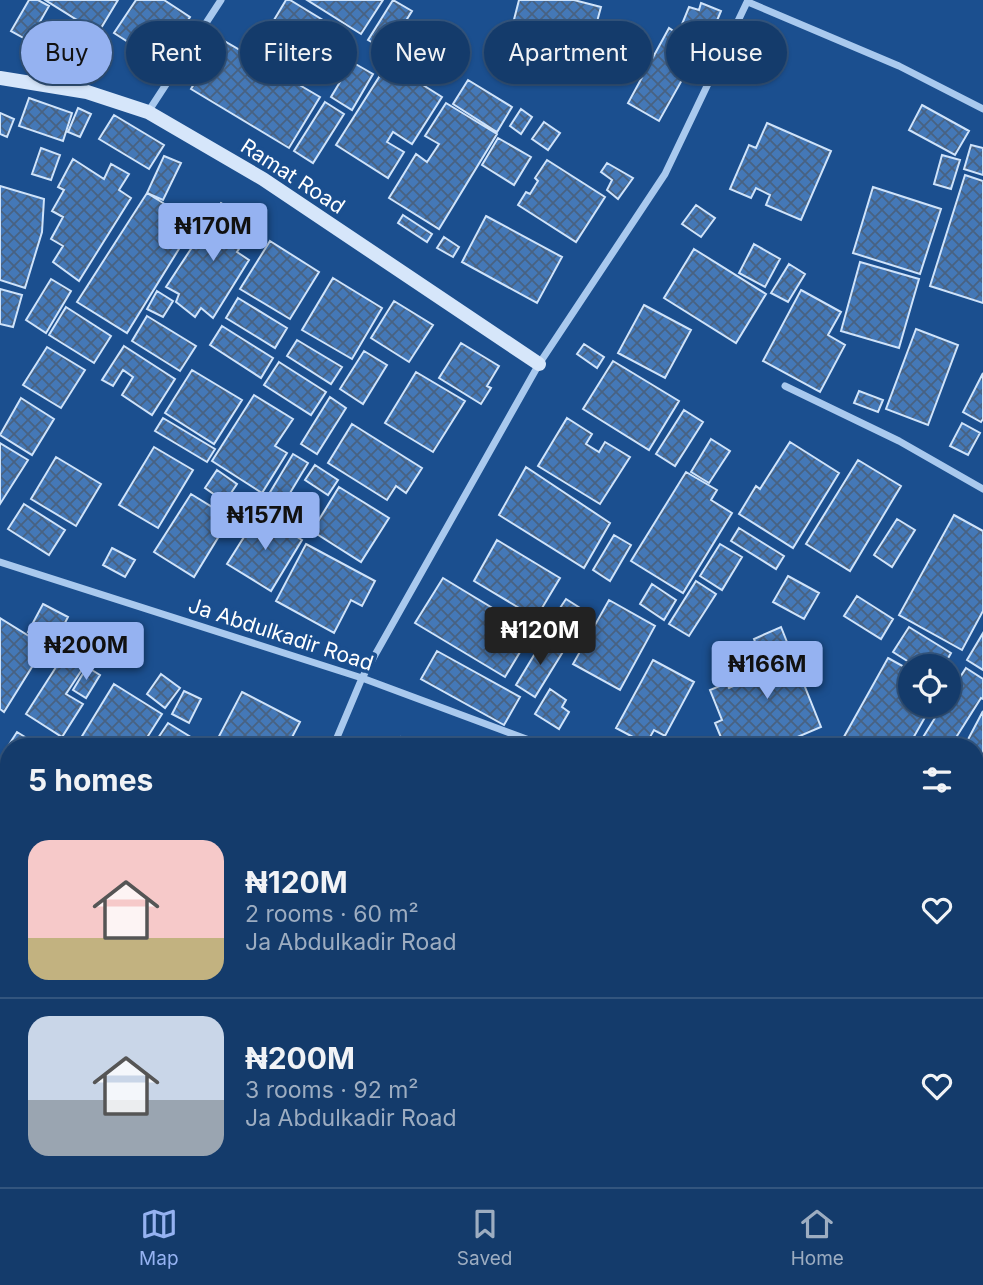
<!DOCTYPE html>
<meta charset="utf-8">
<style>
:root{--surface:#143b6b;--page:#214673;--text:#f1f3f6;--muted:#9dadc1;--line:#33557e;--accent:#95b2f1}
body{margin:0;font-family:Inter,sans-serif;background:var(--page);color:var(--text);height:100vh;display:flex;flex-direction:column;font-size:26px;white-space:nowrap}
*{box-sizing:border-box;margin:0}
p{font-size:23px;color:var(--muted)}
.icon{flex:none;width:38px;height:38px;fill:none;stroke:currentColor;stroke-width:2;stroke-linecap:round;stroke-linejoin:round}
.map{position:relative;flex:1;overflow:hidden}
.drawer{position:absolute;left:0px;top:738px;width:984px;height:450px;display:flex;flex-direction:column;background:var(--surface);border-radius:28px 28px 0 0;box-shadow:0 2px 5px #0004,0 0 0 2px var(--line)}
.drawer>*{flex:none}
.top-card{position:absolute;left:21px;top:21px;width:942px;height:63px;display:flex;gap:14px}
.buttons{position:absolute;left:898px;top:654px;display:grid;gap:14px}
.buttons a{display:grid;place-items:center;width:63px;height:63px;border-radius:50%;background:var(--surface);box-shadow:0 2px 5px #0004,0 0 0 2px var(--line);font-size:35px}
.price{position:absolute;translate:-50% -60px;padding:0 16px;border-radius:7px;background:var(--accent);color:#111;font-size:23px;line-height:46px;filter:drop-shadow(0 2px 4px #0008)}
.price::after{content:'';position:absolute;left:50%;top:42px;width:21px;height:16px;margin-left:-10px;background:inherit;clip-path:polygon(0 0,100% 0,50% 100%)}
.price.active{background:#222;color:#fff}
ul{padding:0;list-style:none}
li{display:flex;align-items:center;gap:21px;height:175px;padding:0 28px}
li+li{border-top:2px solid var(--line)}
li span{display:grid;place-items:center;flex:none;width:196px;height:140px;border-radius:21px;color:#555}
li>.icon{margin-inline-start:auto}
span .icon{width:84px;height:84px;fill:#fffc;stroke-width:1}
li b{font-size:30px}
h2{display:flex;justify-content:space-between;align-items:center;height:84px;padding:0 28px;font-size:30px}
.tag{padding:0 24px;border-radius:32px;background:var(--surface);box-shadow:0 2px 5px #0004,0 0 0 2px var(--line);font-size:24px;line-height:63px}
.tag.active{background:var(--accent);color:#111}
.tab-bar{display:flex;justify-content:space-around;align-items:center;height:98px;border-top:2px solid var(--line);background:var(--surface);font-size:19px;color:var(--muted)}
.tab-bar a{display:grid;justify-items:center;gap:4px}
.tab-bar .active{color:var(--accent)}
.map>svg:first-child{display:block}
.building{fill:url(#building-cross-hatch);stroke:#cfe3fa;stroke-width:2}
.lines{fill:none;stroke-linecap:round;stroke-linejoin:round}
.street{stroke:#a9c9ee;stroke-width:7}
.secondary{stroke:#d6e6fa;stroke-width:14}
.labels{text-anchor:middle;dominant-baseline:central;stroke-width:7;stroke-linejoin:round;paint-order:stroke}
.street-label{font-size:21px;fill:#fff;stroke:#1b4f8f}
</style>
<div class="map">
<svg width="983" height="1187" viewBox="0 0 983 1187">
<defs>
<pattern id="building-cross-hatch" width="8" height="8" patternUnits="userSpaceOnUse" patternTransform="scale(1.75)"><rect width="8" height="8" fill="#4478b7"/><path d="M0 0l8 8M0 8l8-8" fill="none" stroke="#486282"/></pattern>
</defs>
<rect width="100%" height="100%" fill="#1b4f8f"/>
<path class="building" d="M 29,0 L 38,0 L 49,6 L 29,41 L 11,31 Z
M 45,0 L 118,0 L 98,33 Z
M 136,0 L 164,0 L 190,17 L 161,63 L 114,33 Z
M 286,0 L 290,0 L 341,31 L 335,40 L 347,47 L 326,84 L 259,45 Z
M 307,0 L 383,0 L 361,34 Z
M 393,0 L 412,11 L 387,51 L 368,40 Z
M 519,0 L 574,0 L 601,7 L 595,29 L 613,34 L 606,61 L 587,55 L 583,71 L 506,51 Z
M 701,3 L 721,11 L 711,35 L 714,36 L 708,50 L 701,46 L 659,121 L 628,103 L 669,28 L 678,34 L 689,7 L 699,10 Z
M 419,27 L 464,55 L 454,72 L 408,43 Z
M 221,39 L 320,97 L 289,148 L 191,89 Z
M 352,62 L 373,74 L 352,110 L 331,97 Z
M 388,63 L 442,97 L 412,144 L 393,132 L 387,142 L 404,152 L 388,178 L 336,145 Z
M 468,80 L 512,107 L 497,132 L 453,104 Z
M 29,98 L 72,113 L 63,141 L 19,126 Z
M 325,102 L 344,114 L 313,163 L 294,151 Z
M 446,103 L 497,134 L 439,229 L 389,198 L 416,154 L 427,162 L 439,144 L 425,136 Z
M 922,105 L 969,131 L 955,155 L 909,130 Z
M 78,108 L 91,114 L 80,137 L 68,132 Z
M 521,109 L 532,117 L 521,134 L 510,126 Z
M 0,113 L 14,119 L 7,137 L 0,134 Z
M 114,115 L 164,145 L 149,169 L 99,139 Z
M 544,122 L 560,133 L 548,150 L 532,139 Z
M 767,123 L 831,151 L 801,220 L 766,205 L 770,195 L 756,188 L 751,198 L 730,189 L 749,145 L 756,148 Z
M 498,138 L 531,157 L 514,185 L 482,165 Z
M 971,145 L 983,148 L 983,175 L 964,169 Z
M 41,148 L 60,155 L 51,180 L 32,174 Z
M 942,155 L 960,160 L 951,189 L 934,184 Z
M 164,156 L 181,163 L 163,200 L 147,193 Z
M 73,159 L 104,179 L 111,164 L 129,174 L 119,190 L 131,198 L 79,281 L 53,262 L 63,246 L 51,239 L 63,217 L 52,211 L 64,190 L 58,187 Z
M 547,160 L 605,197 L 576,242 L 518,205 L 526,192 L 530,194 L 538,181 L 535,178 Z
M 607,163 L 633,178 L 618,199 L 607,190 L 612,180 L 601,172 Z
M 965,175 L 983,181 L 983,303 L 930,286 Z
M 0,186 L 44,199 L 42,232 L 25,288 L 0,280 Z
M 873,187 L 941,209 L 920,274 L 853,253 Z
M 147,193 L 195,223 L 127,333 L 77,302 Z
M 221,203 L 259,226 L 248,243 L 244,241 L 237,252 L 249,260 L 213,318 L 201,308 L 195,317 L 176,302 L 179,294 L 166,287 Z
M 696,205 L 715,218 L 701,237 L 682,224 Z
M 403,215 L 432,234 L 427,242 L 398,223 Z
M 486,216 L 562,257 L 537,303 L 462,262 Z
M 444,237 L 459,247 L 453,257 L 437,248 Z
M 270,241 L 319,272 L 290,319 L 240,289 Z
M 754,244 L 780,259 L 765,287 L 739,273 Z
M 694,249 L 766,294 L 736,343 L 664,298 Z
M 860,262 L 919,279 L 899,348 L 841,331 Z
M 789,264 L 805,274 L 788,302 L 771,293 Z
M 333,278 L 382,308 L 352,359 L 302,330 Z
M 51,279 L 71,291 L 46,333 L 26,320 Z
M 0,289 L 22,295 L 13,327 L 0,324 Z
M 801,290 L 841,312 L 828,335 L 845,345 L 820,392 L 763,361 Z
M 157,291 L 173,301 L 163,317 L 147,309 Z
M 238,298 L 287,328 L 275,348 L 226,318 Z
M 394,301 L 433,325 L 409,362 L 371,338 Z
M 644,305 L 691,330 L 665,378 L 618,353 Z
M 66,307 L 111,336 L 94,363 L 49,335 Z
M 147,316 L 196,346 L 180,371 L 132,341 Z
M 222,326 L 273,358 L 261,378 L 210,345 Z
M 916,329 L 958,345 L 928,425 L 886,409 Z
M 297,340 L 342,367 L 331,384 L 287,356 Z
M 461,343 L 499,366 L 487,386 L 491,388 L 481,404 L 439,378 Z
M 584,344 L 604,357 L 597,368 L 577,354 Z
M 124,346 L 175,379 L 152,415 L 122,395 L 133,377 L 123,370 L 113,386 L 102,380 Z
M 47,347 L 85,370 L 61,408 L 23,385 Z
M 364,351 L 387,365 L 363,404 L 340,389 Z
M 613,361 L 679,401 L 649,450 L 583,409 Z
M 279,362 L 326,392 L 311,415 L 264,385 Z
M 192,370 L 242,400 L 214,444 L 165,413 Z
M 416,372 L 465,401 L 433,452 L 385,423 Z
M 983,373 L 983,419 L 981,422 L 963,412 Z
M 859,391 L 883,400 L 878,412 L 854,403 Z
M 254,395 L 293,419 L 275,446 L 287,453 L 262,493 L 212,461 Z
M 330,397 L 346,408 L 317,454 L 301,444 Z
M 21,398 L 54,419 L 32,455 L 0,435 Z
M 684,410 L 703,422 L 675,466 L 656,454 Z
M 163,418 L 215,449 L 207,462 L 155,431 Z
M 567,418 L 592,434 L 586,444 L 599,452 L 605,442 L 630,457 L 600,504 L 538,466 Z
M 962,423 L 980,433 L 968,455 L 950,446 Z
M 352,424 L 422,468 L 406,493 L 396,486 L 387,500 L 328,463 Z
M 711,439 L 730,451 L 709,483 L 691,472 Z
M 790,442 L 839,473 L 793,548 L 739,514 L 756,486 L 760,489 Z
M 0,443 L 28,460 L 0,504 Z
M 154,447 L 193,470 L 158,528 L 119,505 Z
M 293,454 L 308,463 L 284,503 L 269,494 Z
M 56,457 L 101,484 L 76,526 L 31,499 Z
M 858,460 L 901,486 L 850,571 L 806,544 Z
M 315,465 L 338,480 L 328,495 L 305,480 Z
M 526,467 L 610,523 L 584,568 L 499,515 Z
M 217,470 L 237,484 L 225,502 L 205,488 Z
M 686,472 L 717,490 L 711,500 L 732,513 L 683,593 L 631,561 Z
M 339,487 L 389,518 L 361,562 L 312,531 Z
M 191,494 L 230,518 L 194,577 L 154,552 Z
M 293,496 L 315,510 L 301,532 L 279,518 Z
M 24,504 L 65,530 L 49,555 L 8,529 Z
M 259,513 L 302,540 L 271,591 L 227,564 Z
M 954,515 L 983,531 L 983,611 L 962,650 L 899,615 Z
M 897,519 L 915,530 L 892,567 L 874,555 Z
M 739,528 L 784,556 L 776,569 L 731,541 Z
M 614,535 L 631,545 L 610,581 L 593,570 Z
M 497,540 L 560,578 L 536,618 L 474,581 Z
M 306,544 L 375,581 L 362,606 L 351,600 L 334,633 L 276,601 Z
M 720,544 L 742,557 L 722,590 L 700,576 Z
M 112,548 L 135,560 L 125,577 L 103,565 Z
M 788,576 L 819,593 L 804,619 L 773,602 Z
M 443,578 L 532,632 L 505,677 L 415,623 Z
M 696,581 L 716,594 L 689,636 L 669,624 Z
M 652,584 L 676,600 L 664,620 L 640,604 Z
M 857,596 L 893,619 L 881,639 L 844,616 Z
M 566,599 L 588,613 L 570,640 L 548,626 Z
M 609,600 L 655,626 L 620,690 L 573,664 Z
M 43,604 L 68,617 L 53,646 L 28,632 Z
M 0,618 L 45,646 L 4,712 L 0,709 Z
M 781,627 L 821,727 L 774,747 L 725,747 L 715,723 L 722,720 L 710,690 L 727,683 L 729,688 L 767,672 L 754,639 Z
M 909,627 L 951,653 L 943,667 L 917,667 L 893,652 Z
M 983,633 L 983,670 L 967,660 Z
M 545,637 L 564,650 L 535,697 L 516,685 Z
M 437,651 L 520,697 L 504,725 L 421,679 Z
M 65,653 L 85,665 L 66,694 L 83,704 L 62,737 L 26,714 Z
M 888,658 L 910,670 L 910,705 L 932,705 L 908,747 L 845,747 L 840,744 Z
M 653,660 L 694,682 L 665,736 L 654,730 L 646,744 L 616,728 Z
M 87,667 L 100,675 L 86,698 L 73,690 Z
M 966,668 L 983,679 L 983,699 L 981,698 L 950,747 L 917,747 L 943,705 L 948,705 L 948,696 Z
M 161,674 L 180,688 L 165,708 L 147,694 Z
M 114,684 L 162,714 L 141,747 L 79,747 L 76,746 Z
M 550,689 L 566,700 L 562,707 L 569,712 L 559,729 L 535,714 Z
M 184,691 L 201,699 L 189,723 L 172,714 Z
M 242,692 L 300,722 L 287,747 L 221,747 L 215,744 Z
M 983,711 L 983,752 L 979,760 L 975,757 L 975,747 L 964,747 Z
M 168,723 L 207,747 L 152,747 Z
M 17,732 L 41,747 L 9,747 L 9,762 L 1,757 Z
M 401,737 L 418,747 L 395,747 Z
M 433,738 L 448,747 L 428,747 Z
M 0,763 L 9,769 L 9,810 L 0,824 Z
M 983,771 L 983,825 L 975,820 L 975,785 Z
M 9,832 L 9,930 L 0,925 L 0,847 Z
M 980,836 L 983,838 L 983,875 L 975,870 L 975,844 Z
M 975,995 L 983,1000 L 983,1072 L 975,1086 Z
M 0,1091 L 9,1092 L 9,1170 L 0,1168 Z
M 975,1166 L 983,1171 L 983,1187 L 930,1187 L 935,1180 L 975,1180 Z
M 51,1180 L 102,1180 L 101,1187 L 73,1187 L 49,1182 Z
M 122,1180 L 201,1180 L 199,1187 L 120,1187 Z
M 256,1180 L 352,1180 L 366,1185 L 366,1187 L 253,1187 Z
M 767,1180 L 845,1180 L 841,1187 L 763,1187 Z
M 860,1180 L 922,1180 L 918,1187 L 856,1187 Z"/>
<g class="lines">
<path class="street" d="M 748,2 L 899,66 L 983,109
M 148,112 L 221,0
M 785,386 L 899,441 L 983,489
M 0,562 L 362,678 L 548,747
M 333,747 L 362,678 L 539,364 L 665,174 L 748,0
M 975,941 L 983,945
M 0,991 L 9,997
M 0,1076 L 9,1076
M 626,1180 L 645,1187
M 213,1187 L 214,1180"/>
<path class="secondary" d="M 0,78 L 87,92 L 148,112 L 263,179 L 539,364"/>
</g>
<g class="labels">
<g class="street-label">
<text transform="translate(293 176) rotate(33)">Ramat Road</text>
<text transform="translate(281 634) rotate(18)">Ja Abdulkadir Road</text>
</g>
</g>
</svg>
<div class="buttons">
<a><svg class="icon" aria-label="locate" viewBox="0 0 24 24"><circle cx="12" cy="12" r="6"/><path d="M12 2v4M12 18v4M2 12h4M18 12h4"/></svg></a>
</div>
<b class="price" style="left:213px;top:263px">₦170M</b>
<b class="price" style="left:265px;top:552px">₦157M</b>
<b class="price active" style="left:540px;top:667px">₦120M</b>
<b class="price" style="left:86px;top:682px">₦200M</b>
<b class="price" style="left:767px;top:701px">₦166M</b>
<div class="top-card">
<a class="tag active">Buy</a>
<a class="tag">Rent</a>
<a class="tag">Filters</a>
<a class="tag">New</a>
<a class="tag">Apartment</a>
<a class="tag">House</a>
</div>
<section class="drawer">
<h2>5 homes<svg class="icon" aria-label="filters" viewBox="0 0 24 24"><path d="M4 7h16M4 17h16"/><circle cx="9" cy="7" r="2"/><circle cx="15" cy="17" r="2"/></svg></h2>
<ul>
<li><span style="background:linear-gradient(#f6c9c9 70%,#c2b280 0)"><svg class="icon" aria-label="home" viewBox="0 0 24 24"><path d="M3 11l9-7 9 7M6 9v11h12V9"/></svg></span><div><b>₦120M</b><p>2 rooms · 60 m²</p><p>Ja Abdulkadir Road</p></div><svg class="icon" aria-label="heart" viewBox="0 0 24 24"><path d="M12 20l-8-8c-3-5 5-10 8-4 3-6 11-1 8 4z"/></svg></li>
<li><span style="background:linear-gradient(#c9d6e8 60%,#9aa5b1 0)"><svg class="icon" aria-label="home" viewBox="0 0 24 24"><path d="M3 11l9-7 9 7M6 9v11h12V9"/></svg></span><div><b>₦200M</b><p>3 rooms · 92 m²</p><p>Ja Abdulkadir Road</p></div><svg class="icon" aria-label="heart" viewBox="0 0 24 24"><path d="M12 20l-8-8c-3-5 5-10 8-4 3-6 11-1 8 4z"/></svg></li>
</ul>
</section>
</div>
<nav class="tab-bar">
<a class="active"><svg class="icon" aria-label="map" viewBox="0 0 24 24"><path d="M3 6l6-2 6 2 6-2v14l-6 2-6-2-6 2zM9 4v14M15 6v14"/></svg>Map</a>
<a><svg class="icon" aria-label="saved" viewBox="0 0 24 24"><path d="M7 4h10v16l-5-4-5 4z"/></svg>Saved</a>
<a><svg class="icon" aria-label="home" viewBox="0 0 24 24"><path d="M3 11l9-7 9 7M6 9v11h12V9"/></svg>Home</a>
</nav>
